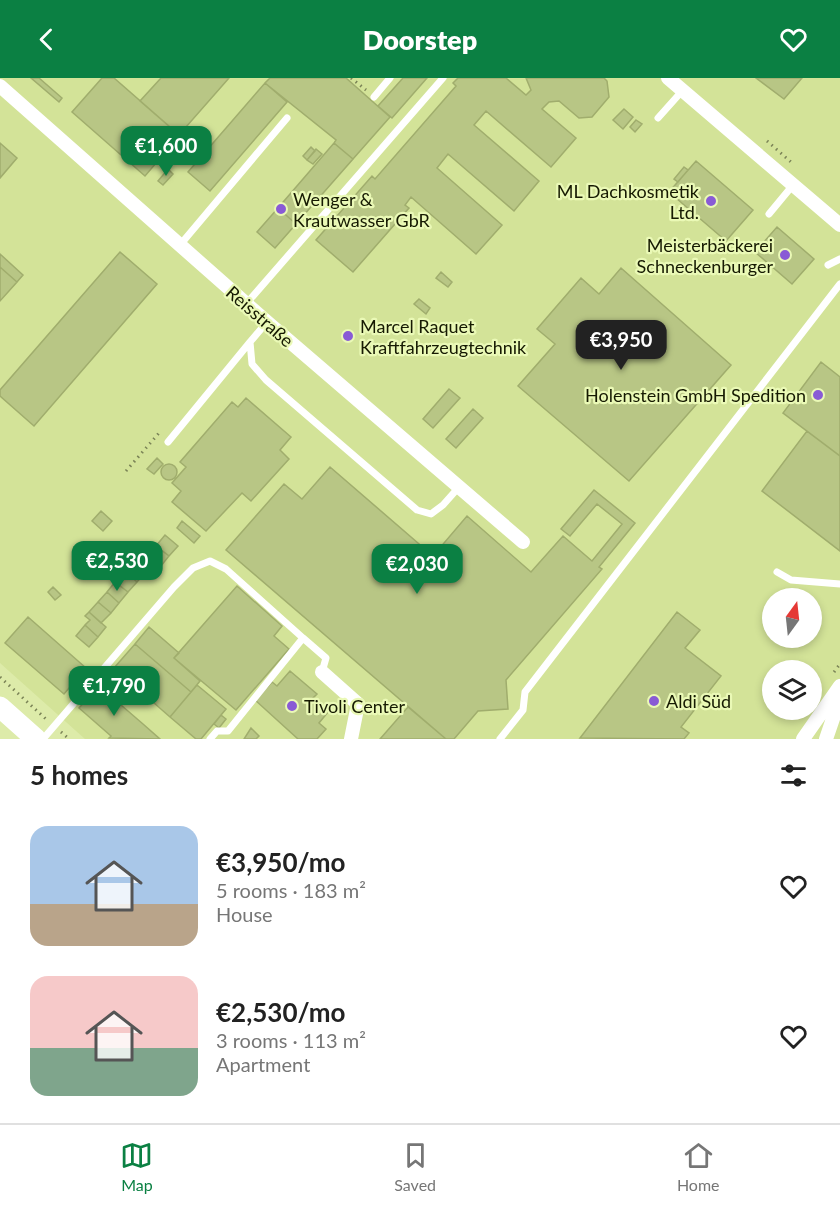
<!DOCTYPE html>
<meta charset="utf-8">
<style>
:root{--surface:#fff;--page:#f2f2f2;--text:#222;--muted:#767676;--line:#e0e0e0;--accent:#0b8043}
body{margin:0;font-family:Lato,sans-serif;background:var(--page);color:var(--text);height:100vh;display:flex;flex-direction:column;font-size:22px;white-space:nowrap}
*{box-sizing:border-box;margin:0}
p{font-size:20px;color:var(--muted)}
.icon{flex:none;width:33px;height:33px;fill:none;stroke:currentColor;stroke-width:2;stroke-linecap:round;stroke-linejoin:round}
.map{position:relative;height:661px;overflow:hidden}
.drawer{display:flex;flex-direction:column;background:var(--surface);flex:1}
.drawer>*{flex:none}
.needle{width:39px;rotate:15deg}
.buttons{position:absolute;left:762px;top:510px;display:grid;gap:12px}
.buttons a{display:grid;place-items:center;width:60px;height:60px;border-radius:50%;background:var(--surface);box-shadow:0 3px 9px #0003;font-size:30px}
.price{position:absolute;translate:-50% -51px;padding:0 14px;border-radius:12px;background:var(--accent);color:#fff;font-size:20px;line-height:39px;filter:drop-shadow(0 2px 3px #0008)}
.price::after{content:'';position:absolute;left:50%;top:36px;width:18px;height:14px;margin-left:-9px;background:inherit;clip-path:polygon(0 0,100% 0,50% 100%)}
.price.current{background:#222;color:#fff}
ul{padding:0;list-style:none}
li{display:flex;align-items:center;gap:18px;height:150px;padding:0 30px}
li span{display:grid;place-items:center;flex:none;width:168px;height:120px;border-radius:18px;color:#555}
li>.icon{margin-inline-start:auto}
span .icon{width:72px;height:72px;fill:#fffc;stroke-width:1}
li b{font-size:26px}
h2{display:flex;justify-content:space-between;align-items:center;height:72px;padding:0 30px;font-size:26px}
header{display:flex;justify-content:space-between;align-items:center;height:78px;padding:0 30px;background:var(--accent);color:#fff;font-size:27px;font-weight:800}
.tabs{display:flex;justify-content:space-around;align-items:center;height:84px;border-top:2px solid var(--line);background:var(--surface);font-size:16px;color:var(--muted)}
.tabs a{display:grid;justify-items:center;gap:3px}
.tabs .current{color:var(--accent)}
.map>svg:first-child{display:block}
.built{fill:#d3e398;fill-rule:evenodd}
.building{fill:#b8c685;stroke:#a0ad6d;stroke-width:1.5}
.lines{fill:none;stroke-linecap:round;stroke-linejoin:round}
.path{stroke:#7a8356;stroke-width:3;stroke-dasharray:1.5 4.5;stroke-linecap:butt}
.service{stroke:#fff;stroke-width:7}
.minor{stroke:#fff;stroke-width:14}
.primary{stroke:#fff;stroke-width:21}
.poi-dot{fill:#895bd5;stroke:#eaf9b6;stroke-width:2}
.labels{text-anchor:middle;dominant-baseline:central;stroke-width:4.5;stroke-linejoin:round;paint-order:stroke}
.poi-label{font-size:18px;fill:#161a02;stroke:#eaf9b6;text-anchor:start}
.street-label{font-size:18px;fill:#161a02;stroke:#eaf9b6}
</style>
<header><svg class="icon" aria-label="back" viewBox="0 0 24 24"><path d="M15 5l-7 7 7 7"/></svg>Doorstep<svg class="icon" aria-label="heart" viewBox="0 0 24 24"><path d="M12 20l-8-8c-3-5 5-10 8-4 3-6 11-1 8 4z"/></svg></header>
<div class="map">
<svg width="840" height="661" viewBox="0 0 840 661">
<rect width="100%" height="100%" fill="#ddeba9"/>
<path class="built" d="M 0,0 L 840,0 L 840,661 L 85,661 L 0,585 ZM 772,520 L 812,520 L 812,560 L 772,560 ZM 772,592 L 812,592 L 812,632 L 772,632 Z"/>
<path class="building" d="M 31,0 L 39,0 L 62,20 L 59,24 Z
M 102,0 L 114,0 L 185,62 L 168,81 L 163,77 L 145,98 L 72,34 Z
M 161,0 L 229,0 L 179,57 L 140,23 Z
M 270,0 L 346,0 L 390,39 L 353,81 L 334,65 L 336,62 L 265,5 Z
M 403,0 L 427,0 L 392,40 L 378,28 Z
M 458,0 L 506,0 L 526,17 L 531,12 L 526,0 L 604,0 L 607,3 L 609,19 L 592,39 L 579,40 L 559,23 L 549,24 L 542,31 L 576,60 L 551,89 L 486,33 L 474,47 L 539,103 L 514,133 L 448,76 L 437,90 L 502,147 L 476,176 L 411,119 L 405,127 L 409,130 L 353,194 L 316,162 L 372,98 L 375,101 L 456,8 L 453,5 Z
M 756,0 L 802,0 L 784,21 Z
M 265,5 L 287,24 L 210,113 L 188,94 Z
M 624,31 L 633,39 L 623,51 L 613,42 Z
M 636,42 L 642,46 L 635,54 L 630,49 Z
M 0,65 L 17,80 L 0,100 Z
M 334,65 L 353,81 L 296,146 L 278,130 Z
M 311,69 L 315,73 L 307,82 L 303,78 Z
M 316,71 L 322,76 L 313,86 L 307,82 Z
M 696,83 L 753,132 L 726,163 L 669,114 Z
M 684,89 L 688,92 L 678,104 L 674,101 Z
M 168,91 L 173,96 L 163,107 L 158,103 Z
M 278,130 L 296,146 L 275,170 L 257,154 Z
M 777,149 L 814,181 L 792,206 L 755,174 Z
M 120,174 L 157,206 L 34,348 L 0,318 L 0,312 Z
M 0,176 L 23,197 L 17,204 L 0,189 Z
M 0,189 L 17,204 L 0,223 Z
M 621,190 L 731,287 L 629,403 L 518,308 L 555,266 L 537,251 L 581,200 L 599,216 Z
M 441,194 L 452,204 L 448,209 L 436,200 Z
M 419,221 L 430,230 L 426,236 L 414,226 Z
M 821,284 L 840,299 L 840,378 L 783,335 Z
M 449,311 L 460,320 L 433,350 L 423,341 Z
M 246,320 L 291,359 L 280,372 L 289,381 L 251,423 L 242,415 L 206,453 L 172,424 L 181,413 L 172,405 L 186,389 L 180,384 L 232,324 L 238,329 Z
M 473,331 L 483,340 L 456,370 L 446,361 Z
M 807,353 L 840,378 L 840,473 L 762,413 Z
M 157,380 L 163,386 L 154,396 L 147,391 Z
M161 394a8 8 0 1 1 16 0a8 8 0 1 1-16 0Z
M 330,389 L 433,478 L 467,438 L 531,494 L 563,458 L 592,483 L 622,446 L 597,426 L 570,458 L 561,451 L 594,412 L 635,445 L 599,489 L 602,491 L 506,602 L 508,631 L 478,633 L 454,661 L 446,661 L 226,472 L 284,406 L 302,421 Z
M 101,433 L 112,443 L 103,453 L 92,443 Z
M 182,443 L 200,458 L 194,465 L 177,450 Z
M 165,457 L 178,468 L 169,478 L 156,468 Z
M 147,468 L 152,472 L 156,468 L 169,478 L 161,488 L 143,472 Z
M 143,472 L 155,483 L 146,494 L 133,483 Z
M 133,483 L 146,494 L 137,504 L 125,493 Z
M 125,493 L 137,504 L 128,514 L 115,504 Z
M 115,504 L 128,514 L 119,525 L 107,514 Z
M 237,508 L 282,548 L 274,558 L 289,571 L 236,632 L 174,580 Z
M 53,509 L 61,517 L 55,522 L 48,514 Z
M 107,514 L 119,525 L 111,535 L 98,524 Z
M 98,524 L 111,535 L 101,545 L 89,534 Z
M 89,534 L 106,549 L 98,559 L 85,547 L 90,542 L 85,538 Z
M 677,534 L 700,552 L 685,570 L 721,598 L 681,649 L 689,655 L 684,661 L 580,660 Z
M 28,539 L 86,590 L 64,616 L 5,565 Z
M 85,547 L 98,559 L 89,569 L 76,558 Z
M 149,549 L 179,575 L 174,580 L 200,603 L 191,614 L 135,566 Z
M 135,566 L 191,614 L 170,639 L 114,590 Z
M 290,593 L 317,616 L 313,620 L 328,634 L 319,645 L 326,651 L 317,661 L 298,661 L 255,622 L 272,604 L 277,608 Z
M 197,607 L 226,631 L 201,661 L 196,661 L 170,639 Z
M 99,608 L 143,646 L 160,661 L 109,660 L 111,658 L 79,630 Z
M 408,629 L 446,661 L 380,661 Z
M 221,637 L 226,641 L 219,650 L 214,646 Z
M 251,650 L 259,658 L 256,661 L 244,661 Z"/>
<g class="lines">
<path class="path" d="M 351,0 L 366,12
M 767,63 L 791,84
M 126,393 L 159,355
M 834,594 L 840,586
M 0,599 L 47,642
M 61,654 L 69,661"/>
<path class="service" d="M 374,19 L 390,0
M 658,40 L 683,12
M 769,136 L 793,107
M 180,167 L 287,40
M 828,187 L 840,181
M 246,226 L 443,0
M 267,244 L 250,264 L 252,286 L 266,302 L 417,432 L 431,436 L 443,427 L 459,409
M 168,364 L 250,264
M 777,494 L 791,502 L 840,506
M 303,560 L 326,580 L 322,594
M 43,661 L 174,509 L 193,490 L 210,483 L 226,491 L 303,560 L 228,653 L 217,653 L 210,661
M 500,661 L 523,632 L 525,614 L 840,206"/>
<path class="minor" d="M 668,0 L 840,147
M 0,8 L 267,244 L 523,464
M 322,594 L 358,626 L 351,661
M 803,661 L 840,608
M 826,661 L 840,620"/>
<path class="primary" d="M 0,629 L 36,661"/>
</g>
<g class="poi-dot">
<circle cx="711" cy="123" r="6"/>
<circle cx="281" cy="131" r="6"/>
<circle cx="785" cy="177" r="6"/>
<circle cx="348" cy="258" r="6"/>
<circle cx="818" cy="317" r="6"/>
<circle cx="654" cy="623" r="6"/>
<circle cx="292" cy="628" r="6"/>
</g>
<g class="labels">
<g class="poi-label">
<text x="699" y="113" text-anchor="end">ML Dachkosmetik<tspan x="699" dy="21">Ltd.</tspan></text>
<text x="293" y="121">Wenger &amp;<tspan x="293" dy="21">Krautwasser GbR</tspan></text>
<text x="773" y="167" text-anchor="end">Meisterbäckerei<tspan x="773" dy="21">Schneckenburger</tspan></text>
<text x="360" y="248">Marcel Raquet<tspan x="360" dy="21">Kraftfahrzeugtechnik</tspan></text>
<text x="806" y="317" text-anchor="end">Holenstein GmbH Spedition</text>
<text x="666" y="623">Aldi Süd</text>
<text x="304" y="628">Tivoli Center</text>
</g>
<g class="street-label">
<text transform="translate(260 238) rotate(41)">Reisstraße</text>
</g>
</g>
</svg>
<div class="buttons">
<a><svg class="needle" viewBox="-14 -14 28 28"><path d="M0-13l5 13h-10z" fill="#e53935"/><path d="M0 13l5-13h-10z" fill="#767676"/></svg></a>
<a><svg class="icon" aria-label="layers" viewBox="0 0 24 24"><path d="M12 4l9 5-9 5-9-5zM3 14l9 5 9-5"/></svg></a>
</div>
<b class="price" style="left:166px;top:99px">€1,600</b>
<b class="price current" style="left:621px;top:293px">€3,950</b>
<b class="price" style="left:117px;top:514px">€2,530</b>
<b class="price" style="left:417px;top:517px">€2,030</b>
<b class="price" style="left:114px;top:639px">€1,790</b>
</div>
<section class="drawer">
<h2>5 homes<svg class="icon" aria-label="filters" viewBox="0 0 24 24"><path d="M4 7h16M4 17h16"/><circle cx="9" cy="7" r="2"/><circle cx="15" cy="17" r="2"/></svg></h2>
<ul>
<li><span style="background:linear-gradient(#a9c7e8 65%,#b9a48a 0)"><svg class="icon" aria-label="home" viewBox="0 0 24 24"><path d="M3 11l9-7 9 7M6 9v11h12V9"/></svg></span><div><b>€3,950/mo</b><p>5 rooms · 183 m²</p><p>House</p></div><svg class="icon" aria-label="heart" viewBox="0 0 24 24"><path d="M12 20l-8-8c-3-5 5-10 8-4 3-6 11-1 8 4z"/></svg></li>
<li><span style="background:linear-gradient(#f6c9c9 60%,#7fa58c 0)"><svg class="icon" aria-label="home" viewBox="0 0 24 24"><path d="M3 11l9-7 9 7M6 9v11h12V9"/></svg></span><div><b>€2,530/mo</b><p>3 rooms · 113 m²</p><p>Apartment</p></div><svg class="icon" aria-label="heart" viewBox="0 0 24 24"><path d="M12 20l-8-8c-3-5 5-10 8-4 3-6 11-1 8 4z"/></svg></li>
</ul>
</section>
<nav class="tabs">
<a class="current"><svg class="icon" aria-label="map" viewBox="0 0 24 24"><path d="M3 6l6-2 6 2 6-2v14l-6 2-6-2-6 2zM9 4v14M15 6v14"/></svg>Map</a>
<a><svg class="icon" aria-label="saved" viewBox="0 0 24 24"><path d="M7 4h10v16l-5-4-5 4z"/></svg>Saved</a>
<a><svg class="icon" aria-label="home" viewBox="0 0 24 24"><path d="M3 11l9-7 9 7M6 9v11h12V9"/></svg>Home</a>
</nav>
